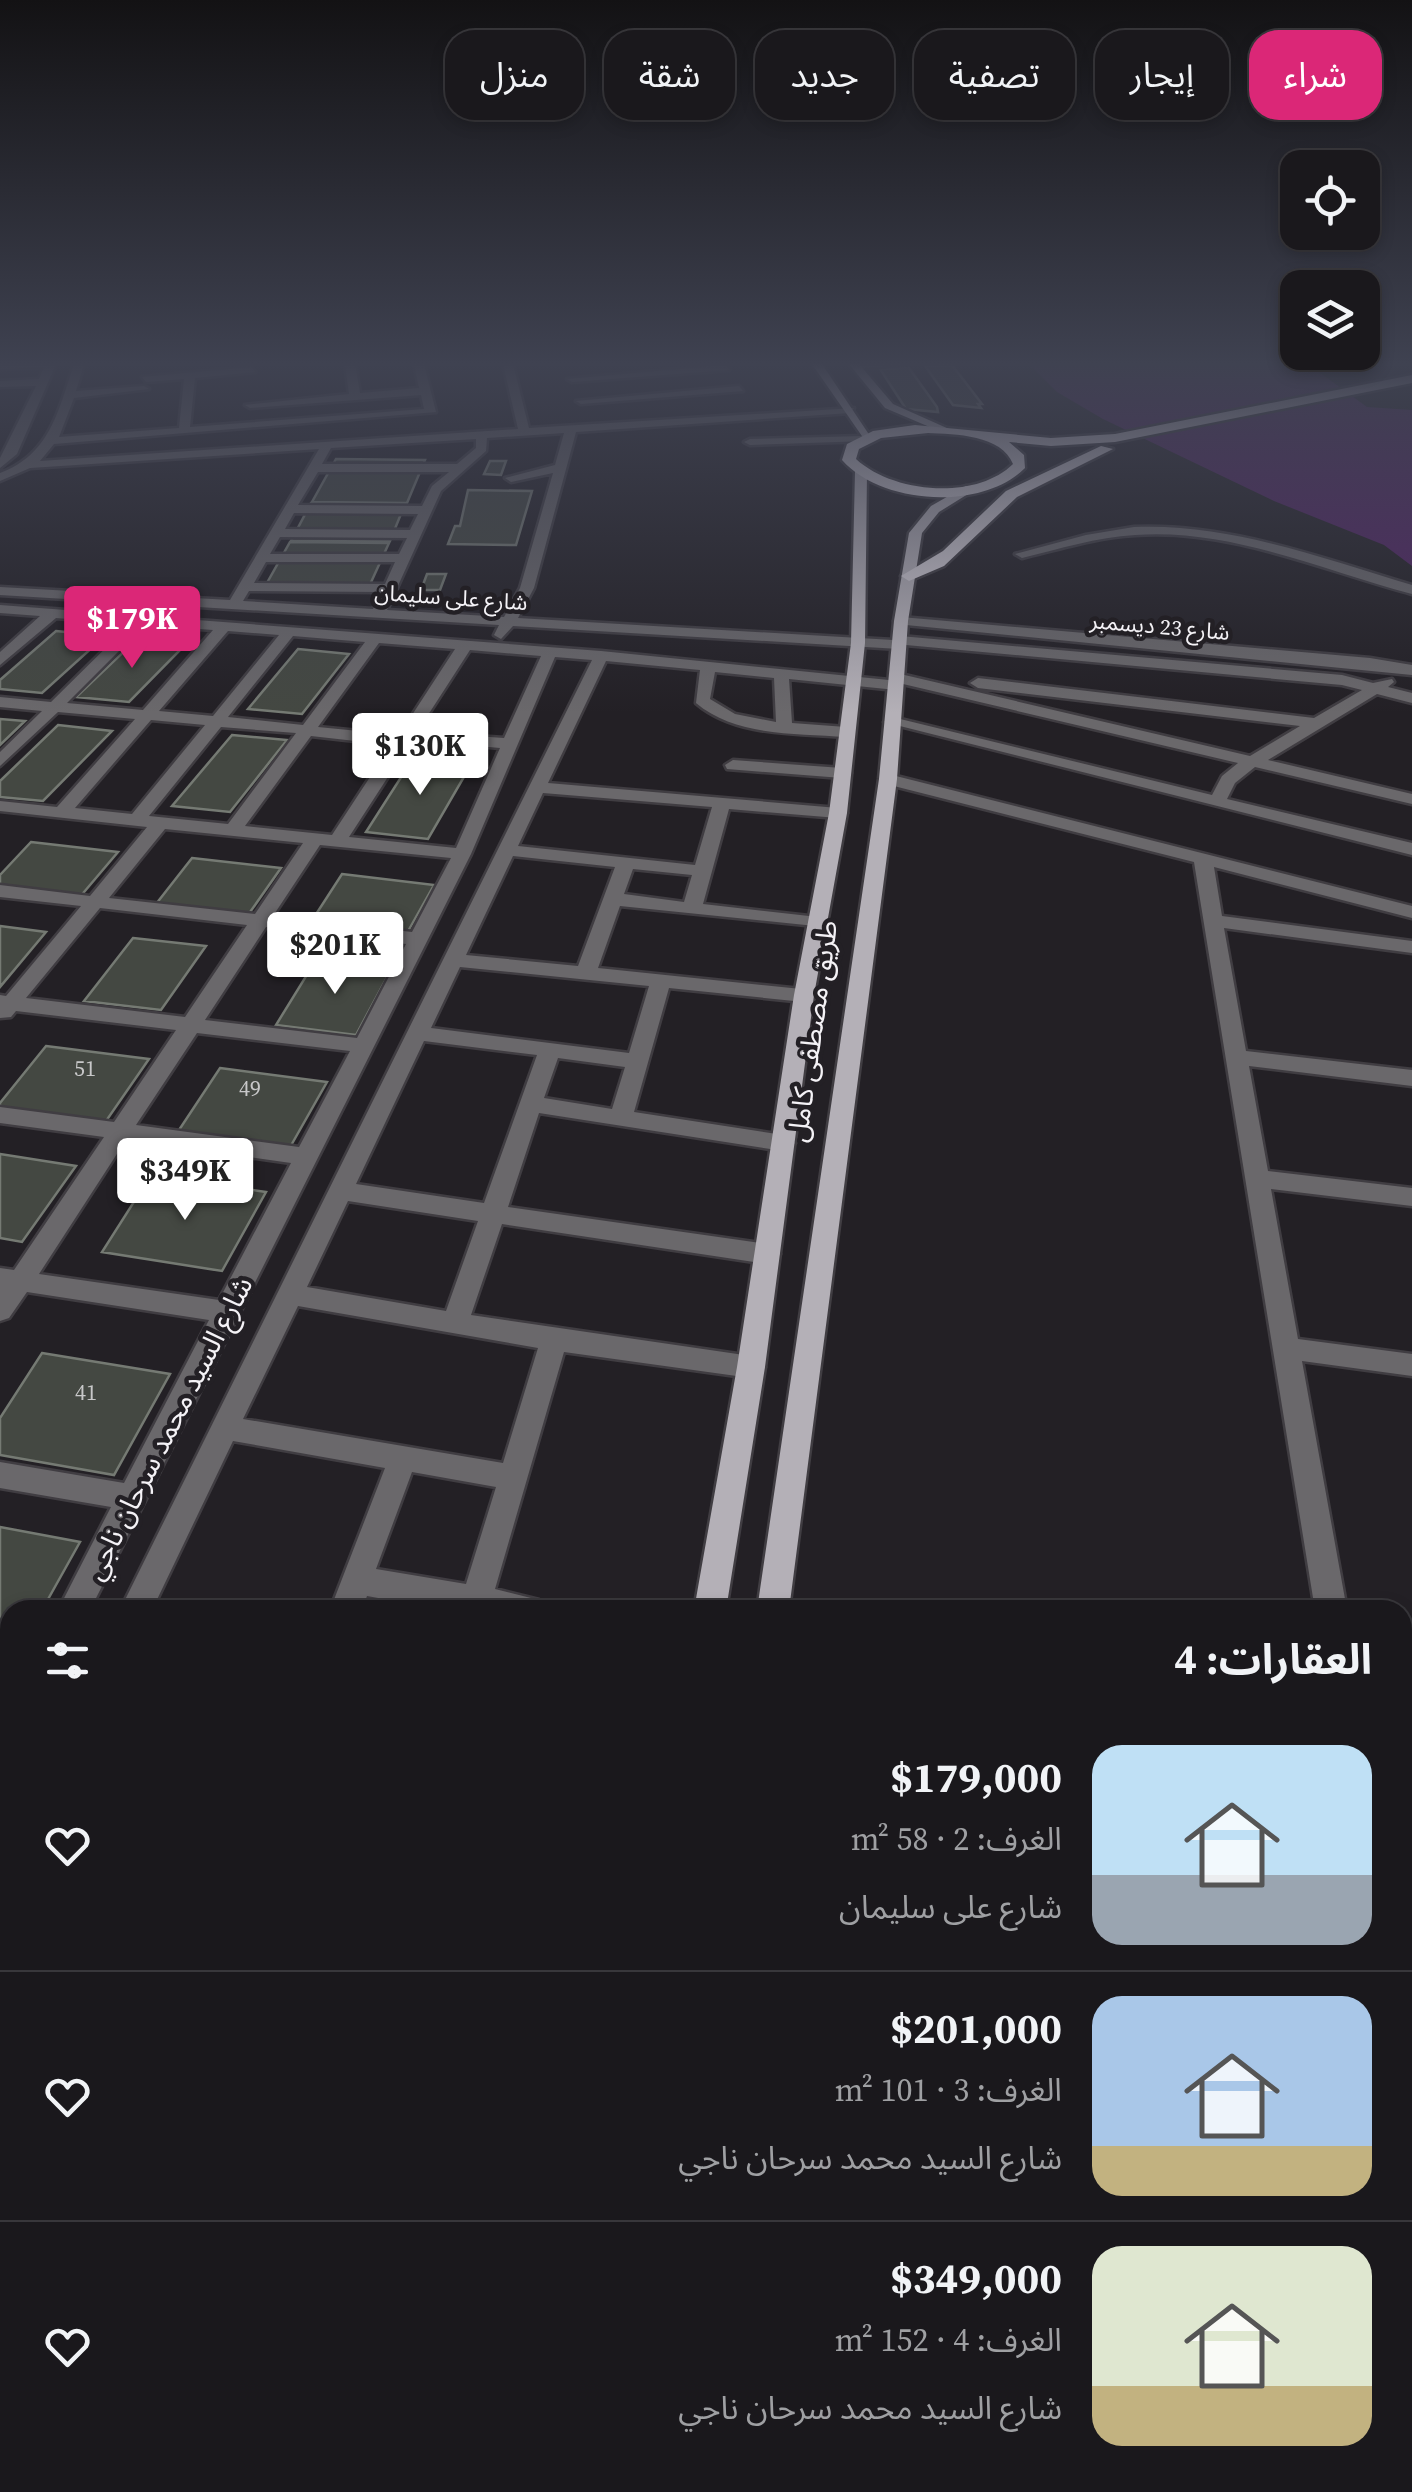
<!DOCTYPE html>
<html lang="ar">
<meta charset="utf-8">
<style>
:root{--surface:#1a181c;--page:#232125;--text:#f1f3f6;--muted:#9fa0a3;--line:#38373b;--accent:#db2777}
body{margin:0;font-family:"Source Serif 4","Noto Sans Arabic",serif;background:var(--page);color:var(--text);direction:rtl;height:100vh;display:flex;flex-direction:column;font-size:38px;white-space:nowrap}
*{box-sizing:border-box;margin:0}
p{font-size:32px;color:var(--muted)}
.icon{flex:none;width:55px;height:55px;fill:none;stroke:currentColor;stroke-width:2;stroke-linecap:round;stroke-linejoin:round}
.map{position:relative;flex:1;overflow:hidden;direction:ltr}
.details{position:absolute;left:0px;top:1600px;width:1412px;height:892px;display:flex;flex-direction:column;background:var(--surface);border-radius:30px 30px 0 0;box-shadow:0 5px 15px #0003,0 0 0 2px var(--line);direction:rtl}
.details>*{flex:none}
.hud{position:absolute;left:30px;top:30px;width:1352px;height:90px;direction:rtl;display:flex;gap:20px}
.controls{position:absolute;left:1280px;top:150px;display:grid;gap:20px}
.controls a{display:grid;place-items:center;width:100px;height:100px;border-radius:20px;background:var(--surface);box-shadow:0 5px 15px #0003,0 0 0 2px var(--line);font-size:50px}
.price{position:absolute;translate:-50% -85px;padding:0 22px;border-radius:10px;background:#fff;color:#222;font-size:32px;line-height:65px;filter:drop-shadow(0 2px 5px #0008)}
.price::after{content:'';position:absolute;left:50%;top:60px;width:30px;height:22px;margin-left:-15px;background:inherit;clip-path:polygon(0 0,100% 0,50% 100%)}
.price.active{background:var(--accent);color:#fff}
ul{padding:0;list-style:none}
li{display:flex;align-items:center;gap:30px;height:250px;padding:0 40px}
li+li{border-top:2px solid var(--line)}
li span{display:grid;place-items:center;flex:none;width:280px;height:200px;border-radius:30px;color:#555}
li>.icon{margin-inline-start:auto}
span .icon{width:120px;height:120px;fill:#fffc;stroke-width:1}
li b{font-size:42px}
h2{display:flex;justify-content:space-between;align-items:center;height:120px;padding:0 40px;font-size:42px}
.chip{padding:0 35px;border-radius:30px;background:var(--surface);box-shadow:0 5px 15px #0003,0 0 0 2px var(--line);font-size:35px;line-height:90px}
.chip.active{background:var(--accent);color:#fff}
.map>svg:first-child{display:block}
.water{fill:#522464}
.building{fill:#444842;stroke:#757a73;stroke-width:2.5}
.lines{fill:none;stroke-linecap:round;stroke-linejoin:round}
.minor-casing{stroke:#403d42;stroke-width:5}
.major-casing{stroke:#403d42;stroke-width:5}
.highway-casing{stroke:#403d42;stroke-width:5}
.minor{fill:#6a686b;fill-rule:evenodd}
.major{fill:#b4b0b7;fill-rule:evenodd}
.highway{fill:#d2cdd4;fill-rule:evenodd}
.labels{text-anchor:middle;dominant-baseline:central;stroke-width:9;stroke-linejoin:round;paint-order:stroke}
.far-street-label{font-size:22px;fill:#f4f2f6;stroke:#232025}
.number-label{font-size:22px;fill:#c8c8c9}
.street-label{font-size:28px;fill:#f4f2f6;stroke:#232025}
</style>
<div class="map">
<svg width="1412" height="2492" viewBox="0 0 1412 2492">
<rect width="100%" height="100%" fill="#232025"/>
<path class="water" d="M 1029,364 L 1308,364 L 1367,407 L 1412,410 L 1412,566 L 1384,545 L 1274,501 L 1103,419 L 1057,392 Z"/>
<path class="building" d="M 952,365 L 982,404 L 978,404 L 981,408 L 953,405 L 925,366 Z
M 909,368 L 937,407 L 938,412 L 906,409 L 880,369 Z
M 336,459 L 425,460 L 407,503 L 312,502 Z
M 490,461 L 506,461 L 501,475 L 484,474 Z
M 468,490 L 532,491 L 516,545 L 448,544 L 455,526 L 460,526 Z
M 311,503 L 405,504 L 390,541 L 291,541 Z
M 290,542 L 389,543 L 367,591 L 263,590 Z
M 427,574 L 446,574 L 440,590 L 421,590 Z
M 56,631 L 105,636 L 42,693 L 0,689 L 0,680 Z
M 137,639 L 186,644 L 129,702 L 76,697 Z
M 298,649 L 349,654 L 302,714 L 248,709 Z
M 0,719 L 25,721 L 0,745 Z
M 58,725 L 112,731 L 43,801 L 0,797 L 0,781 Z
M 232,735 L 287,740 L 230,812 L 172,806 Z
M 414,757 L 472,763 L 428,839 L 366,832 Z
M 31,842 L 118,852 L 79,898 L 0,888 L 0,875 Z
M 192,858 L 281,868 L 248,915 L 156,904 Z
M 342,874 L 434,885 L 407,933 L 311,922 Z
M 0,926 L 46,932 L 0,987 Z
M 133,938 L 206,946 L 161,1010 L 84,1001 Z
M 316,960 L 392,968 L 356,1035 L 276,1025 Z
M 46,1046 L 149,1059 L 104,1124 L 0,1109 L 0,1103 Z
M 220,1068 L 327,1082 L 289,1149 L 177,1133 Z
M 0,1154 L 76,1166 L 22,1242 L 0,1238 Z
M 151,1175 L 266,1192 L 222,1271 L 102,1252 Z
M 42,1353 L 170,1374 L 114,1475 L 0,1455 L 0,1418 Z
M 0,1527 L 80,1542 L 42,1610 L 10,1610 L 10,1666 L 0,1664 Z"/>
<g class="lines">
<defs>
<path id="minor" d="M 0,364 L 56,364 L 17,454 L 0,468 L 0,458 L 36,386 L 0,387 L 0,381 L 39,379 L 44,367 L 0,369 Z
M 74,364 L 84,364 L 76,391 L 144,386 L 149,389 L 74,398 L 59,437 L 179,428 L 184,379 L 146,382 L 142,377 L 251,367 L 255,372 L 195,378 L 190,427 L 424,409 L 421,395 L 250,408 L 245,405 L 349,394 L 345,364 L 355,364 L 360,393 L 419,388 L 414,364 L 424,364 L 436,412 L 54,444 L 40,461 L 518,429 L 503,364 L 513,364 L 529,428 L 854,408 L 850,413 L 576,432 L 534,588 L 518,618 L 893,640 L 900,636 L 1342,675 L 1373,683 L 1392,679 L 1394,682 L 1388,687 L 1412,693 L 1412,703 L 1377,694 L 1268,760 L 1412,794 L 1412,804 L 1255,767 L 1235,783 L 1227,799 L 1412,843 L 1412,855 L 884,722 L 892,717 L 1212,795 L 1222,776 L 1238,763 L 903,684 L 896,690 L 789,679 L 792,723 L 846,727 L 854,732 L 846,737 C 797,733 736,737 696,703 L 700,670 L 606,661 L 548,783 L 838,808 L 847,813 L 838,818 L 729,809 L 703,904 L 818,917 L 825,919 L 825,927 L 620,906 L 598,968 L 811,990 L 814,995 L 804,1002 L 669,988 L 634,1112 L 783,1135 L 795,1143 L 783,1151 L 539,1113 L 508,1207 L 767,1244 L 776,1247 L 780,1254 L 776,1261 L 767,1264 L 502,1224 L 471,1315 L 751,1356 L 761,1359 L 765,1367 L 761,1375 L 751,1378 L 564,1352 L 495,1589 L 539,1600 L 544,1610 L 445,1610 L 367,1596 L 362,1610 L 330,1610 L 385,1468 L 233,1441 L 152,1610 L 120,1610 L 592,660 L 555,657 L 471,854 L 90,1610 L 58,1610 L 111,1507 L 0,1488 L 0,1462 L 124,1483 L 209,1320 L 27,1292 L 9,1318 L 0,1321 L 0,1268 L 14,1270 L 104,1137 L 0,1123 L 0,1107 L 114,1122 L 176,1030 L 16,1011 L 11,1017 L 0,1018 L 0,995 L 6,996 L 81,906 L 0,897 L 0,885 L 90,896 L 147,827 L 0,811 L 0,801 L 57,807 L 135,719 L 58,712 L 0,766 L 0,752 L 42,711 L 0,707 L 0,697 L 51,702 L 130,624 L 56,618 L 0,665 L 0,652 L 40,616 L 0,613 L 0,605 L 601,651 L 889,680 L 896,673 L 1250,756 L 1300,726 L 978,688 L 970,683 L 978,678 L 1314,718 L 1362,690 L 1342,685 L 906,645 L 899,649 L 513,626 L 501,639 L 494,635 L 499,625 L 0,595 L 0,587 L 230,600 L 319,449 L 30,468 L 0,481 L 0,473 C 50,455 59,409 74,364 ZM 564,433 L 555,465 L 505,478 L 511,482 L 553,473 L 520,588 L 504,617 L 387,610 L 441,491 L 486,451 L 487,438 ZM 476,439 L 476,448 L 457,464 L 322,464 L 331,448 ZM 318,472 L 449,472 L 432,486 L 422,506 L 298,505 ZM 294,513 L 418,514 L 410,530 L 285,529 ZM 280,537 L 407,538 L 399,554 L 270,554 ZM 266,562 L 395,562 L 385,584 L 254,583 ZM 249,591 L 381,592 L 373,609 L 243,601 ZM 145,625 L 213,630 L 143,710 L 67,703 ZM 228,631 L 279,635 L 213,716 L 159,711 ZM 293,636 L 365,642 L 303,725 L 228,717 ZM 379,643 L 455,649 L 399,735 L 318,727 ZM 470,650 L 541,656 L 504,738 L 417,732 ZM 715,672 L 774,678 L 776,722 L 735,714 L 710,699 ZM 151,720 L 205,725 L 132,814 L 75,808 ZM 221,727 L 296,733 L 228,824 L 149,816 ZM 311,736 L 391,745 L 332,835 L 245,826 ZM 423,741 L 500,748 L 456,848 L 349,837 L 410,743 ZM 543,793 L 712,807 L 695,865 L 518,846 ZM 165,829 L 303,843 L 255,914 L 109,898 ZM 320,845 L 451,858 L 412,932 L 273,916 ZM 513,856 L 615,867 L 578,966 L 466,955 ZM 633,869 L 692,875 L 684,902 L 624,894 ZM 100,908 L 247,925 L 185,1017 L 26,998 ZM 266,927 L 406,944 L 357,1038 L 205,1020 ZM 460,967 L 649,986 L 629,1053 L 431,1028 ZM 197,1033 L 350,1051 L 299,1147 L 136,1125 ZM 424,1041 L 537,1055 L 484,1203 L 356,1184 ZM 558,1058 L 625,1067 L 612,1109 L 544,1098 ZM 126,1140 L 291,1163 L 219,1300 L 39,1274 ZM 348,1201 L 478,1221 L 446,1311 L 307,1287 ZM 298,1306 L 538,1348 L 503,1463 L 243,1419 ZM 412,1472 L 496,1487 L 466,1584 L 376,1569 Z
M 852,364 L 910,364 L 856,369 Z
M 725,365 L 729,370 L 572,382 L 567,379 Z
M 739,386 L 743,391 L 581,404 L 576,401 Z
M 863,436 L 867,441 L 750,445 L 744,442 L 750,439 Z
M 1134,527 C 1229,523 1322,558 1412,585 L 1412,594 C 1322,570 1230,528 1135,535 C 1097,537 1059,549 1022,558 L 1015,554 L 1086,535 Z
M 901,617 L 1370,658 L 1412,665 L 1412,675 L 896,624 L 894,621 Z
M 733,760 L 842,768 L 851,773 L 842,778 L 727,769 L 725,765 Z
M 888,774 L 1412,906 L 1412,918 L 1214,867 L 1222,916 L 1412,941 L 1412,953 L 1224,928 L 1246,1051 L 1412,1070 L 1412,1086 L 1249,1066 L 1268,1171 L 1412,1188 L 1412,1206 L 1271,1189 L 1298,1339 L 1412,1354 L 1412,1376 L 1302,1361 L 1347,1610 L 1315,1610 L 1194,862 L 882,783 L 882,775 Z
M 0,1674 L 10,1676 L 10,1708 L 0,1706 Z
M 10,1710 L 10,1758 L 0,1762 L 0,1715 Z
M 10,1843 L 10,1894 L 0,1898 L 0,1848 Z
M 1402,2009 L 1412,2013 L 1412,2102 L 1402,2099 Z
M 0,2086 L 10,2089 L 10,2129 L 0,2126 Z
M 1402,2410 L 1412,2411 L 1412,2455 L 1402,2454 Z
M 10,2473 L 10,2482 L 52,2482 L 48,2492 L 2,2492 Z
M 915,2482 L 961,2482 L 961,2492 L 915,2492 Z"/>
<path id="major" d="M 812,364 L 822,364 L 872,439 L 864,439 Z
M 849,364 L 859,364 L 893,404 L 949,429 L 939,431 L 885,408 Z
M 861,468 L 867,472 L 865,643 L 847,813 L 814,995 L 765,1367 L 726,1610 L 694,1610 L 737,1367 L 794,995 L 829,813 L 851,643 L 855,472 Z
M 966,486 L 976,489 L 939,512 L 922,533 L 908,621 L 897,779 L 789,1610 L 757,1610 L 879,779 L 894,621 L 909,533 L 931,506 Z
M 0,2467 L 10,2470 L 10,2482 L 27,2482 L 31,2492 L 0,2492 Z
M 522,2482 L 568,2482 L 567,2492 L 521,2492 Z
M 620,2482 L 666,2482 L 664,2492 L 618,2492 Z"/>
<path id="highway" d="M 1412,375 L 1412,383 L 1115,442 L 1051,446 L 1009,442 L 1024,455 L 1025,468 C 982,511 882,505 842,460 L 847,444 L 873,431 L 915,425 L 1051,438 L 1115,434 ZM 928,433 C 955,434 1002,435 1013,464 C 975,501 893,493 856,459 L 859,449 L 881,438 Z
M 1101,446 L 1113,449 L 1017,497 L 944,566 L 909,581 L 901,576 L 943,551 L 1006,491 Z"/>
</defs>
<use href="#minor" class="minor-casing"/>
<use href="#major" class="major-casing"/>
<use href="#highway" class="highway-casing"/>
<use href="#minor" class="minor"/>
<use href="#major" class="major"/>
<use href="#highway" class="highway"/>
</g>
<linearGradient id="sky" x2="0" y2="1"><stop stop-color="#131214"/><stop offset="0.51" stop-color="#3f4251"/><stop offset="1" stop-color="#3f4251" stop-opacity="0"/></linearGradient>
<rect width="1412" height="713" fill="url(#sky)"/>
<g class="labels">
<g class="far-street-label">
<text transform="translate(451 597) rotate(4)">شارع على سليمان</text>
<text transform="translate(1160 626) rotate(5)">شارع 23 ديسمبر</text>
</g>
<g class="number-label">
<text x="85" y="1068">51</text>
<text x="250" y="1088">49</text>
<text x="86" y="1392">41</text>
</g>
<g class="street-label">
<text transform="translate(812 1031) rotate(-82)">طريق مصطفى كامل</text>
<text transform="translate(168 1428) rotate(-63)">شارع السيد محمد سرحان ناجي</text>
</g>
</g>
</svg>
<div class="controls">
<a><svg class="icon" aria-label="locate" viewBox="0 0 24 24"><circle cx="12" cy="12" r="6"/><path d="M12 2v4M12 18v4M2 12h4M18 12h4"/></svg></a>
<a><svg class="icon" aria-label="layers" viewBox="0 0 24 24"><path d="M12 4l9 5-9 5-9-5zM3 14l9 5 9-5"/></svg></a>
</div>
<b class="price active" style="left:132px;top:671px">$179K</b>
<b class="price" style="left:420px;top:798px">$130K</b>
<b class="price" style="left:335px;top:997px">$201K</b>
<b class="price" style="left:185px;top:1223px">$349K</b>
<div class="hud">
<a class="chip active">شراء</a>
<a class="chip">إيجار</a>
<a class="chip">تصفية</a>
<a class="chip">جديد</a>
<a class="chip">شقة</a>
<a class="chip">منزل</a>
</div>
<section class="details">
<h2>العقارات: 4<svg class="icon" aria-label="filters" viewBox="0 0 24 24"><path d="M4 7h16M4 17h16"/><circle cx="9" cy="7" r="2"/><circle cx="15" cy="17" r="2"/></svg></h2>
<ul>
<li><span style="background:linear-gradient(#bfe0f5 65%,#9aa5b1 0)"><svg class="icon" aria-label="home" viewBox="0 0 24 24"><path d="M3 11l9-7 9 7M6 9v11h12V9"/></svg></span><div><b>$179,000</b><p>الغرف: 2 · 58 m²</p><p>شارع على سليمان</p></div><svg class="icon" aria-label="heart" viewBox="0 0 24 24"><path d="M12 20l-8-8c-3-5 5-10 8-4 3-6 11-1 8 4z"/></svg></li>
<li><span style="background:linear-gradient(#a9c7e8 75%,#c2b280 0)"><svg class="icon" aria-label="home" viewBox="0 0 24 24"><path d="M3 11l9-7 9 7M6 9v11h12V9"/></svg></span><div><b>$201,000</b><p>الغرف: 3 · 101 m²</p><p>شارع السيد محمد سرحان ناجي</p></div><svg class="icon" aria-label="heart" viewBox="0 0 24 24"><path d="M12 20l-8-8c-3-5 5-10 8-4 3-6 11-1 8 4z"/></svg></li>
<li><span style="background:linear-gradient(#dfe7d0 70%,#c2b280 0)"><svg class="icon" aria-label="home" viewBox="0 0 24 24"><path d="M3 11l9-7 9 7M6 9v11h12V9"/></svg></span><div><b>$349,000</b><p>الغرف: 4 · 152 m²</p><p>شارع السيد محمد سرحان ناجي</p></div><svg class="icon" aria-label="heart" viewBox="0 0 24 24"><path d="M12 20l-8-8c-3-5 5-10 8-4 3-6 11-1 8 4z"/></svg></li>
</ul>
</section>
</div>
